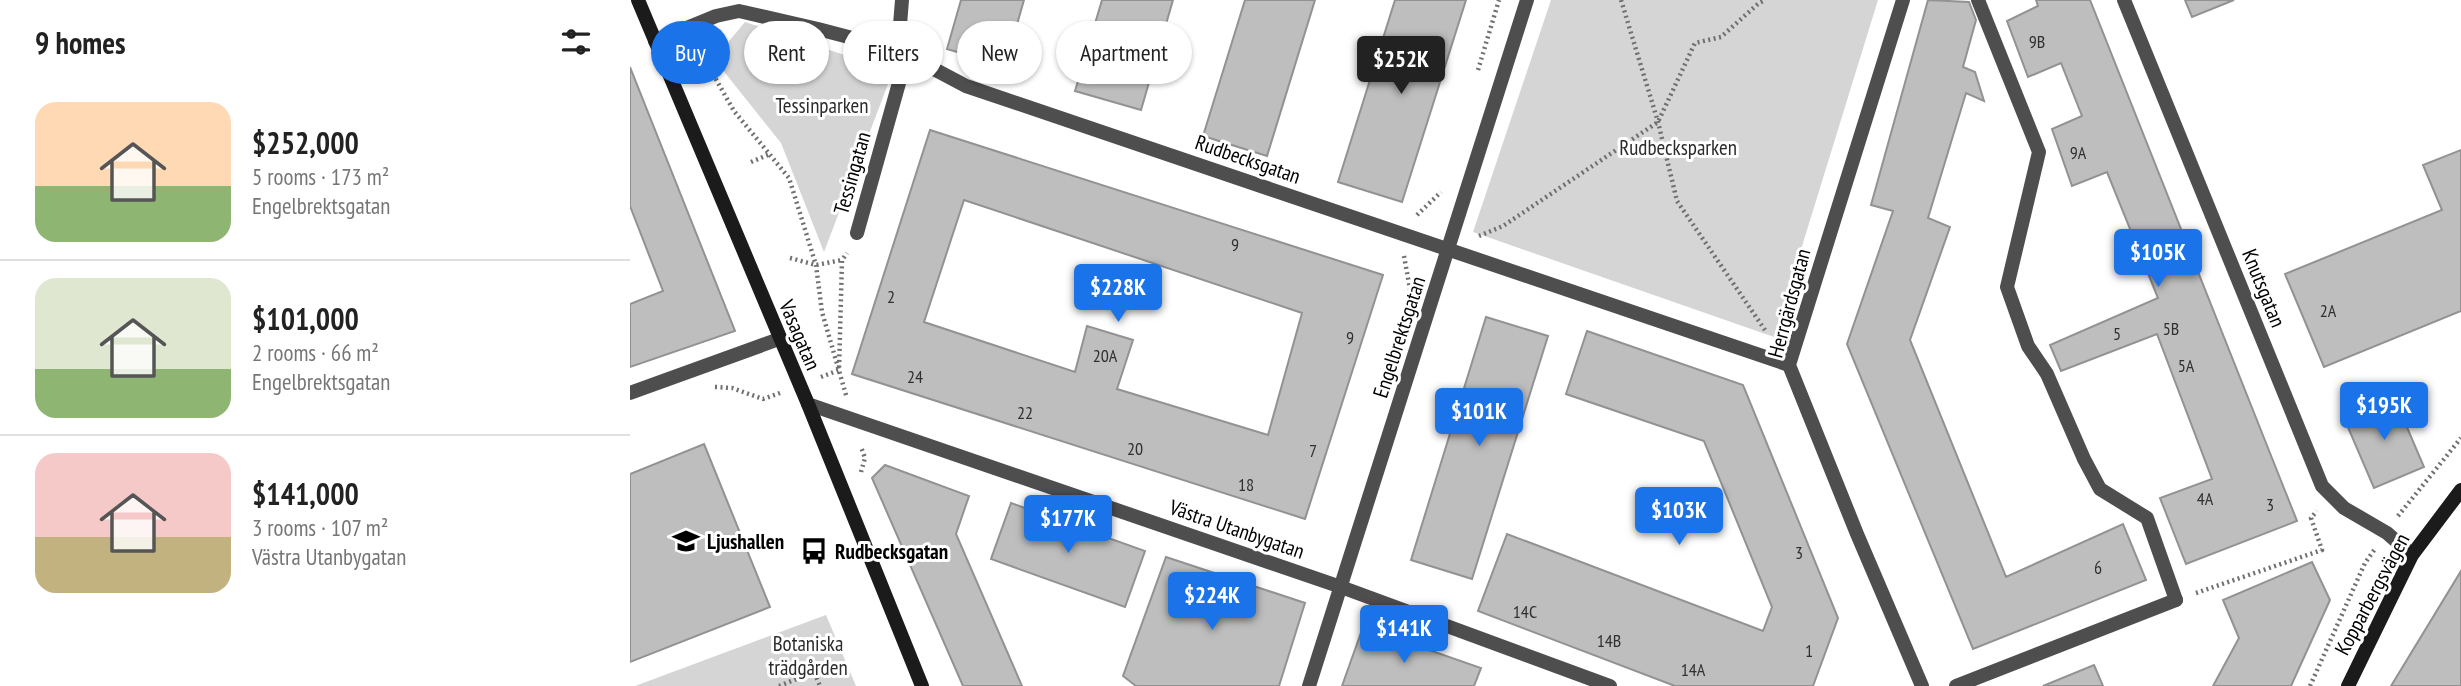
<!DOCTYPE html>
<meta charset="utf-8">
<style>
:root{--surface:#fff;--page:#f6f6f6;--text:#222;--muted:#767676;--line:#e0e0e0;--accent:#1a73e8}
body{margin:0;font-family:"PT Sans Narrow",sans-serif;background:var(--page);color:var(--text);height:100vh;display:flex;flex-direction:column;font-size:26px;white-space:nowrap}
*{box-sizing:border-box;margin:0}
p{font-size:23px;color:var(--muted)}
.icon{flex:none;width:38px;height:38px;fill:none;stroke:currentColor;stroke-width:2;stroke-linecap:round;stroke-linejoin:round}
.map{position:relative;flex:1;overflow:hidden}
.panel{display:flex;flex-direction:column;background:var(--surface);width:630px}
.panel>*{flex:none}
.top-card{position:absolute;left:21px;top:21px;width:665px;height:63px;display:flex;gap:14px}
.price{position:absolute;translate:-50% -60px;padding:0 16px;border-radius:7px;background:var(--accent);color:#fff;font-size:23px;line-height:46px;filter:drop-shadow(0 2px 4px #0008)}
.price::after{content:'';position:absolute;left:50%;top:42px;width:21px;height:16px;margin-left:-10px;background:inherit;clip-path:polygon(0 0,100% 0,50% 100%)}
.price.on{background:#222;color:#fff}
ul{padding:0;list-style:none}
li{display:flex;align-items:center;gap:21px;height:175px;padding:0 35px}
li+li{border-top:2px solid var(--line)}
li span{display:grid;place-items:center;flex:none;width:196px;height:140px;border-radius:21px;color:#555}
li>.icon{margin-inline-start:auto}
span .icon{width:84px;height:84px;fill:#fffc;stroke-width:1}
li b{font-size:30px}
h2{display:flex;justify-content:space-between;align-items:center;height:84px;padding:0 35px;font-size:30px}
.pill{padding:0 24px;border-radius:32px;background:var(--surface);box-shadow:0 2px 5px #0004;font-size:24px;line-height:63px}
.pill.on{background:var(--accent);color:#fff}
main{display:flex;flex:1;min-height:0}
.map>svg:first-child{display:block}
.green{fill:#d5d5d5}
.building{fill:#bebebe;stroke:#929292;stroke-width:2;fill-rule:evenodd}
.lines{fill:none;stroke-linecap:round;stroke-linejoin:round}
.path{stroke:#707070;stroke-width:4.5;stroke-dasharray:2 3.5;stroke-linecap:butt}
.lane{stroke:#4e4e4e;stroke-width:14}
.street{stroke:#4e4e4e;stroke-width:14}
.secondary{stroke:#1b1b1b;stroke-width:14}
.labels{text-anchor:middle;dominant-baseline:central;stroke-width:6;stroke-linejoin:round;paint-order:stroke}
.number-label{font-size:18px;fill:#303030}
.park-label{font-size:21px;fill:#2c2c2c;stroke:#fff}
.street-label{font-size:21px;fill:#000;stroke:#fff}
.poi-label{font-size:21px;font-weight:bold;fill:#000;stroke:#fff;text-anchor:start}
</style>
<main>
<section class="panel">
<h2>9 homes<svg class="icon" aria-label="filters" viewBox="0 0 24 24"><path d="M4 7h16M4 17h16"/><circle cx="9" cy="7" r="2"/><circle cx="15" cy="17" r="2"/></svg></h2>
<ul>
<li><span style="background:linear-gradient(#ffd9b3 60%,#8fb573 0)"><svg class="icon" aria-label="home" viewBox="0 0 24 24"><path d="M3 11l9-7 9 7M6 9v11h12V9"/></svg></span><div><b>$252,000</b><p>5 rooms · 173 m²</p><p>Engelbrektsgatan</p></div></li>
<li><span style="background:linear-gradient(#dfe7d0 65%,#8fb573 0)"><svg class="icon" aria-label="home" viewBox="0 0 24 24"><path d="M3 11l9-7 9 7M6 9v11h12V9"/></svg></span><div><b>$101,000</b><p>2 rooms · 66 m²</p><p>Engelbrektsgatan</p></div></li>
<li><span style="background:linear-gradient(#f6c9c9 60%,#c2b280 0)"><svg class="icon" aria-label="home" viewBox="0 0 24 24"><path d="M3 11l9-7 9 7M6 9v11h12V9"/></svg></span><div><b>$141,000</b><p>3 rooms · 107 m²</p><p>Västra Utanbygatan</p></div></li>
</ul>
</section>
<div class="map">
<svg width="1831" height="686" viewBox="0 0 1831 686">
<rect width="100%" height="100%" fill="#fff"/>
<path class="green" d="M 921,0 L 1248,0 L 1144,337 L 843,232 Z
M 115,22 L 263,71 L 194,252 L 151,143 L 84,59 Z
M 196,615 L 226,686 L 5,686 Z"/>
<path class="building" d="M 331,0 L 394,0 L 375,66 L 317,49 Z
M 472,0 L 543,0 L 511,110 L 445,91 Z
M 615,0 L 685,0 L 637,156 L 573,136 Z
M 765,0 L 836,0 L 772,202 L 708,182 Z
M 1298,0 L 1339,2 L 1346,20 L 1333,67 L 1345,72 L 1354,101 L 1336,93 L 1298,218 L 1320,227 L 1280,340 L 1376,577 L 1493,524 L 1516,580 L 1343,649 L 1217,344 L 1263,211 L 1241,205 Z
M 1406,0 L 1460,0 L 1667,521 L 1556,564 L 1530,498 L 1582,479 L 1527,334 L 1431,371 L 1420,345 L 1528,298 L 1477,172 L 1442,186 L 1422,129 L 1452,116 L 1431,63 L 1398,77 L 1377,21 L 1408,6 Z
M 1555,0 L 1604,0 L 1562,17 Z
M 0,67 L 105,331 L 0,367 L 0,304 L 33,291 L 0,206 Z
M 300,130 L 753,275 L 675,519 L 222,374 ZM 334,200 L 672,313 L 638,435 L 487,389 L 503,340 L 457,326 L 445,372 L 294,322 Z
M 1831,150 L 1831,311 L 1694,367 L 1655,274 L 1812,210 L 1793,165 Z
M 856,317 L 918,336 L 842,579 L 781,560 Z
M 957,331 L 1113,385 L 1208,618 L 1183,686 L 1045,686 L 848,611 L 877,534 L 1133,631 L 1142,607 L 1074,441 L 936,394 Z
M 1764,397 L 1794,467 L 1744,488 L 1714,418 Z
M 74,444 L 140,607 L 0,662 L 0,474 Z
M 255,465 L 339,496 L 326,534 L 392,686 L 333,686 L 242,478 Z
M 381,503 L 515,551 L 495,607 L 361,559 Z
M 536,557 L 675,603 L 649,686 L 506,686 L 493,676 Z
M 1682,562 L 1700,600 L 1661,686 L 1583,686 L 1609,638 L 1593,600 Z
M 1831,571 L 1831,686 L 1761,686 Z
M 733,627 L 851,668 L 844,686 L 712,686 Z
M 1464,665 L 1473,686 L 1413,686 Z"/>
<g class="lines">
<path class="path" d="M 991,0 L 1028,122 L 1047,201 L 1137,333
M 72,43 L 84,76 L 104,111 L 159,178 L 186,265 L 192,312 L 216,395
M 848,70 L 869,0
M 121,162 L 140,154
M 787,215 L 811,192
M 849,236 L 873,226 L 1028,122 L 1065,43 L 1091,37 L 1129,3 L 1135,0
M 774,256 L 780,289
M 160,258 L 186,265 L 212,260
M 191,377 L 209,370 L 212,260 L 217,253
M 85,387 L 102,388 L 133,399 L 150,393
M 231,472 L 235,458 L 231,447
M 1768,516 L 1831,438
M 1566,593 L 1692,550 L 1681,518 L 1687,511
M 149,686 L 184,672 L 190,686
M 1680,686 L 1735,563 L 1745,549"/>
<path class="lane" d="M 1348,0 L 1409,152 L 1377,287 L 1398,346 L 1417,374 L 1454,459 L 1470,489 L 1517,518 L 1546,600"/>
<path class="street" d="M 1273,0 L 1159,365 L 1227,534 L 1292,686
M 1494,0 L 1692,486 L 1714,508 L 1757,533 L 1782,555
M 25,41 L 86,16 L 109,11 L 188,29 L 268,50 L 336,86 L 1159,365
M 227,233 L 269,83 L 268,50 L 272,0
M 0,393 L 149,339
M 178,404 L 711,587 L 980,686
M 679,686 L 897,0
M 1326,686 L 1546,600"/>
<path class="secondary" d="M 8,0 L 178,404 L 292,686
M 1718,686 L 1782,555 L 1831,490"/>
</g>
<defs>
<symbol id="school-bare" viewBox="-9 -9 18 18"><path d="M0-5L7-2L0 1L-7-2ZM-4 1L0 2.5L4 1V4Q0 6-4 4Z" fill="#000" stroke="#fff" stroke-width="2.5" paint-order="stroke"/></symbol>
<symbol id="bus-bare" viewBox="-9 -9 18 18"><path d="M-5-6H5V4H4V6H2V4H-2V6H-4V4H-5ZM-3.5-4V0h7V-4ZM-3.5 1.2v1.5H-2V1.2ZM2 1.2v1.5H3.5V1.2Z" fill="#000" stroke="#fff" stroke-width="2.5" paint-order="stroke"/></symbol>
</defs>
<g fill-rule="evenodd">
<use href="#school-bare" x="37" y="522" width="38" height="38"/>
<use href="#bus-bare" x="165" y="532" width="38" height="38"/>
</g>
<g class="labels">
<g class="number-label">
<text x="1407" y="41">9B</text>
<text x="1448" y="152">9A</text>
<text x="605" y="244">9</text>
<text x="261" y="296">2</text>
<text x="1698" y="310">2A</text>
<text x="1541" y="328">5B</text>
<text x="1487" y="333">5</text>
<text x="720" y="337">9</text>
<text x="475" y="355">20A</text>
<text x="1556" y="365">5A</text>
<text x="285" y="376">24</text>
<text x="395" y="412">22</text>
<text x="505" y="448">20</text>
<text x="683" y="450">7</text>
<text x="616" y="484">18</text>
<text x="1575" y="498">4A</text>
<text x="1640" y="504">3</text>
<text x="1169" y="552">3</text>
<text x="1468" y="567">6</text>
<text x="895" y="611">14C</text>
<text x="979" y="640">14B</text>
<text x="1179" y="650">1</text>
<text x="1063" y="669">14A</text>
</g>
<g class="park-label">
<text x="192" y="105">Tessinparken</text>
<text x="1048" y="147">Rudbecksparken</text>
<text x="178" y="643">Botaniska<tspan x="178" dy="24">trädgården</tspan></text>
</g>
<g class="street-label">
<text transform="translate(618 159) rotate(19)">Rudbecksgatan</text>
<text transform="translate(222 173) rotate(-74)">Tessingatan</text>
<text transform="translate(1634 288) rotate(68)">Knutsgatan</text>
<text transform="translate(1159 303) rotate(-75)">Herrgärdsgatan</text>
<text transform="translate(170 335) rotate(67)">Vasagatan</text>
<text transform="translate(769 337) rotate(-72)">Engelbrektsgatan</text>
<text transform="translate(607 529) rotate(19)">Västra Utanbygatan</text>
<text transform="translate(1742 594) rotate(-62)">Kopparbergsvägen</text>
</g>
<g class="poi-label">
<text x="77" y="541">Ljushallen</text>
<text x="205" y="551">Rudbecksgatan</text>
</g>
</g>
</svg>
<b class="price on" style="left:771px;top:96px">$252K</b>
<b class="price" style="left:1528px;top:289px">$105K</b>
<b class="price" style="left:488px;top:324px">$228K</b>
<b class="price" style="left:1754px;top:442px">$195K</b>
<b class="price" style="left:849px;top:448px">$101K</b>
<b class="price" style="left:1049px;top:547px">$103K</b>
<b class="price" style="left:438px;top:555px">$177K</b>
<b class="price" style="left:582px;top:632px">$224K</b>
<b class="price" style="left:774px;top:665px">$141K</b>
<div class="top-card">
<a class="pill on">Buy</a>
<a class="pill">Rent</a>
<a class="pill">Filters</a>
<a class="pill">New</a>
<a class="pill">Apartment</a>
</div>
</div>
</main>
